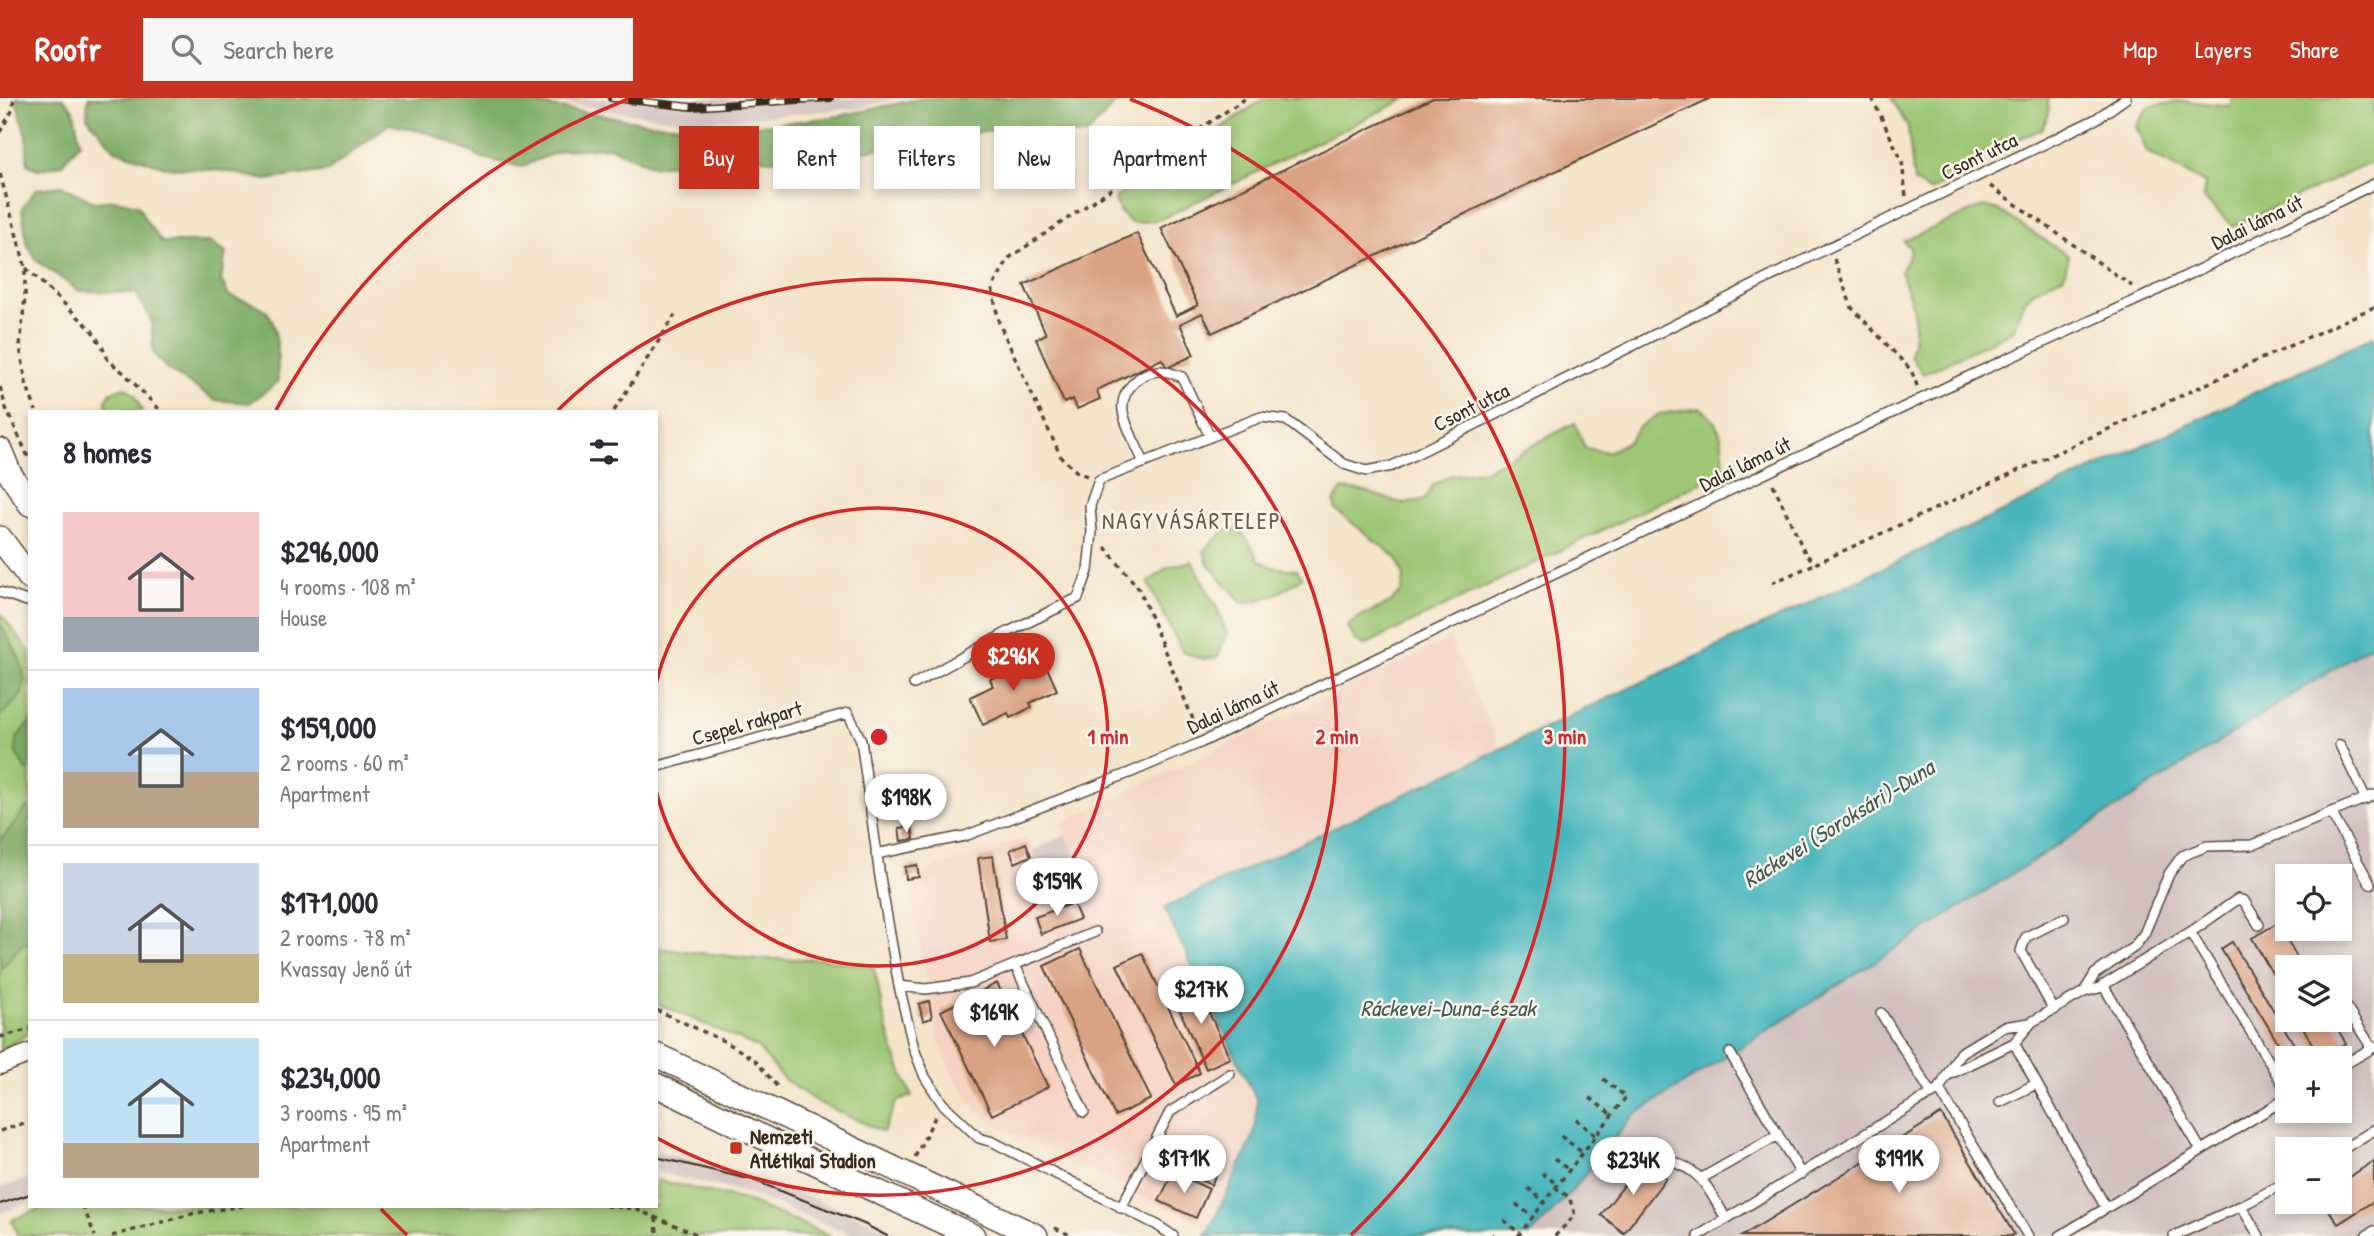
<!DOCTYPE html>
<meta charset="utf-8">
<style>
:root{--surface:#fff;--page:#f7f7f7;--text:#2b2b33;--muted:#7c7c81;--line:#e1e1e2;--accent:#c8321e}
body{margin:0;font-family:"Patrick Hand",sans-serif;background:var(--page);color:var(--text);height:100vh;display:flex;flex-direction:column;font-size:26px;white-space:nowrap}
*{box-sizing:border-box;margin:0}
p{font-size:23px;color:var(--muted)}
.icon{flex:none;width:38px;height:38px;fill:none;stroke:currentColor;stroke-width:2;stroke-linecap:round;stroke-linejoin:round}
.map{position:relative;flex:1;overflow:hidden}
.side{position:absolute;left:28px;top:312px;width:630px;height:798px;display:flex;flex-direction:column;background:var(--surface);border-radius:0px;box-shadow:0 4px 10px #0003}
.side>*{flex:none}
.hud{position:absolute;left:679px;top:28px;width:665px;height:63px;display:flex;gap:14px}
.buttons{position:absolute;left:2275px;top:766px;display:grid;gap:14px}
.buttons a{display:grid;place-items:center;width:77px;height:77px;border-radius:0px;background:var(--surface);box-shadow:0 4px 10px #0003;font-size:35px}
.price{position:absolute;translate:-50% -60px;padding:0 16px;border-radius:24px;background:#fff;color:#222;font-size:23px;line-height:46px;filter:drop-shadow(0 2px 4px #0008)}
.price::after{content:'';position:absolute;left:50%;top:42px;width:21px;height:16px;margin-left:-10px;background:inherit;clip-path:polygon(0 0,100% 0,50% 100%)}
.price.selected{background:var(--accent);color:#fff}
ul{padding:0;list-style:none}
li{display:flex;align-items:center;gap:21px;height:175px;padding:0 35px}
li+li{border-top:2px solid var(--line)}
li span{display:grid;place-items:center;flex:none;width:196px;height:140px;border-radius:0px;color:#555}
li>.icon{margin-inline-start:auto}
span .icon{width:84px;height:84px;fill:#fffc;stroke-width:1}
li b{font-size:30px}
h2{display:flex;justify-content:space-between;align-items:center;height:84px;padding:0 35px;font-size:30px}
.tag{padding:0 24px;border-radius:0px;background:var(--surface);box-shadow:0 4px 10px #0003;font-size:24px;line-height:63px}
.tag.selected{background:var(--accent);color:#fff}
header{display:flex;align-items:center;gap:42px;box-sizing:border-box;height:98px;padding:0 35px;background:var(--accent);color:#fff}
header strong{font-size:33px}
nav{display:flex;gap:38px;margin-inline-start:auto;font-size:24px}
.search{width:490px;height:63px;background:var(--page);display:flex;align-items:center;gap:18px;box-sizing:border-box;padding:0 24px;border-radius:0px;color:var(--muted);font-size:26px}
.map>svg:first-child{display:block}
.built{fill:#f5d3c2}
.industrial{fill:#d1c0bd;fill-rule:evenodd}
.green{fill:#9dc774;stroke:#6c7849;stroke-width:2}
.forest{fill:#7eac66;stroke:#5c6b42;stroke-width:2}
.water{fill:#46b5bc;stroke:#40706d;stroke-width:2}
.building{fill:#daa284}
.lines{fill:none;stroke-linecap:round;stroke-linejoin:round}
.service-casing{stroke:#574638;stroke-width:12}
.minor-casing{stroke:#574638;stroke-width:21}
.secondary-casing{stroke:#574638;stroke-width:26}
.path{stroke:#574638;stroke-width:3.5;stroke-dasharray:5 5;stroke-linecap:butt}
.service{stroke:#fff;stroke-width:9}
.minor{stroke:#fff;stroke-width:18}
.secondary{stroke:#fff;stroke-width:23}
.tram{stroke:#3b2a1e;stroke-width:2}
.rail-casing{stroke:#3b2a1e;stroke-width:8}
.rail{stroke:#fbf7ec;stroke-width:5;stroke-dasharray:16;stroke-linecap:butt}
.ring{fill:none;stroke:#d62828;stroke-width:3.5}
.poi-dot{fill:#c8321e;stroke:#fbf7ec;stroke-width:2.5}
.labels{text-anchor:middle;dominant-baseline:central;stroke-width:5;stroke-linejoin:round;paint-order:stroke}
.street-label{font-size:21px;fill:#3b2a1e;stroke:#fbf7ec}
.poi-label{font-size:21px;font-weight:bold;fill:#3b2a1e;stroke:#fbf7ec;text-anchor:start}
.neighbourhood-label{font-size:23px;letter-spacing:2px;fill:#735442;stroke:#fbf7ec}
.water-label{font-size:23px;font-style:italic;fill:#3f5b55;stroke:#fbf7ec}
.centre{fill:#d62828;stroke:#fbf7ec;stroke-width:3.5}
.ring-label{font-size:21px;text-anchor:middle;font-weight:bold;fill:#d62828;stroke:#fbf7ec;stroke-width:5;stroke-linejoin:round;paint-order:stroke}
</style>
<header>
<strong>Roofr</strong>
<div class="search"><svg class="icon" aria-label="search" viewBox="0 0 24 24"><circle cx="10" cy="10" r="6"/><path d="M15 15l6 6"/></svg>Search here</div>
<nav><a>Map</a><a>Layers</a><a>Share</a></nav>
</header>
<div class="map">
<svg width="2374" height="1138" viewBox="0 0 2374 1138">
<rect width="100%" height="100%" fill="#fbf7ec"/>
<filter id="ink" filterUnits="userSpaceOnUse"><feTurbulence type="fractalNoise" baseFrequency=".0143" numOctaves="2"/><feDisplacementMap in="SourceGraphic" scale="14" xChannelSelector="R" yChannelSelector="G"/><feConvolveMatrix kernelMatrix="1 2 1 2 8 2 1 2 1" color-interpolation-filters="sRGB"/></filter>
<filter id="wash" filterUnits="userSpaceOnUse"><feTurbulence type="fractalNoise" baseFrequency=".00686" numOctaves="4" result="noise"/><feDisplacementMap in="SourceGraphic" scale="28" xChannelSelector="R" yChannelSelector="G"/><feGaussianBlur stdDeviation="1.57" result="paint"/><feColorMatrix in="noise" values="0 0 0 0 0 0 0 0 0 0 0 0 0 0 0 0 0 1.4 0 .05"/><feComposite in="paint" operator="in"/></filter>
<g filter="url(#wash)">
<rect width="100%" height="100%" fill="#f4e4ca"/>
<path class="built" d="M 1450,541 L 1500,649 L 1160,809 L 1254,1003 L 1254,1024 L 1250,1041 L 1207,1130 L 1000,1029 L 976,1011 L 954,979 L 939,944 L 910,797 L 923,774 L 1028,739 L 1047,783 L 1079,769 L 1061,725 Z"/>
<path class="industrial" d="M 522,0 L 897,0 L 860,10 L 695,24 Z
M 2374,545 L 2374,1138 L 1534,1138 L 1532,1136 L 1633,1018 ZM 2287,779 L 2340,779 L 2340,831 L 2287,831 ZM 2287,870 L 2340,870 L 2340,922 L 2287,922 ZM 2287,961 L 2340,961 L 2340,1013 L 2287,1013 ZM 2287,1052 L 2340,1052 L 2340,1104 L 2287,1104 Z
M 1066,737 L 1080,769 L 1047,783 L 1033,752 Z
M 656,1053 L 752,1077 L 864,1120 L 901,1138 L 855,1138 L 747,1095 L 656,1074 Z
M 30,1080 L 30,1104 L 0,1115 L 0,1090 Z"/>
<path class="green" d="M 1265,0 L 1407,0 L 1159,122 L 1131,125 L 1120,114 L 1115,101 L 1131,86 L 1172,80 L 1186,54 Z
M 1891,0 L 2048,0 L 2049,16 L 2042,31 L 1984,55 L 1973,68 L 1930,93 L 1914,84 L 1908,29 Z
M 2232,0 L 2374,0 L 2374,63 L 2233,128 L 2203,100 L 2205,85 L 2147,54 L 2136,28 L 2148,9 L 2183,3 L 2230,8 Z
M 1984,108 L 1998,112 L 2069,158 L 2064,178 C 2030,194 2024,194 2014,232 L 1923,276 L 1910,257 C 1920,221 1912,208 1901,173 L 1908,161 L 1910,150 L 1903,143 Z
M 125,289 L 135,297 L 142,313 L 107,313 L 106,302 L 111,294 Z
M 1701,310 C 1725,331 1721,340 1724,370 L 1702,384 L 1365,547 L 1355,542 L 1348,528 L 1361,518 L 1390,505 L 1402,493 L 1404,479 L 1397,460 L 1336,412 L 1334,404 L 1342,391 L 1362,393 L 1405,406 L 1426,401 L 1432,388 L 1449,378 L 1486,372 L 1575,325 L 1585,350 L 1608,354 L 1629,343 L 1639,329 L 1659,316 Z
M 1226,432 L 1240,432 L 1251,447 L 1259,462 L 1272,469 L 1297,472 L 1302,479 C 1283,495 1266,502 1242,505 L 1208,466 L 1204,452 Z
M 1192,463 L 1217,510 L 1227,536 L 1218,559 L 1201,561 L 1182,553 L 1148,485 L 1166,470 Z
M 0,515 L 30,554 L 30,935 L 0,952 Z
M 656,850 L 756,861 L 819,861 L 872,867 C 879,882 879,898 883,915 C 890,943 899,971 912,998 L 897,1003 L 883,1034 L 817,1004 L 784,981 L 757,949 L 656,905 Z
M 656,1082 L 744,1102 L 831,1138 L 18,1138 L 12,1122 L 47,1108 L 656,1108 Z"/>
<path class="forest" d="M 16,0 L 63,0 L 74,13 L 80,45 L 62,66 L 39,72 L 27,66 L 27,43 Z
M 88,0 L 512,0 L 548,8 L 648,25 L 714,30 L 775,26 L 840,18 L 922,0 L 1120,0 L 1087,37 L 989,33 L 851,55 L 769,62 L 737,53 L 654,69 L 610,49 L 562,52 L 521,69 L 483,60 L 432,36 L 389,26 L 328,73 L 266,82 L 225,73 L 165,69 L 115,52 L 87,19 Z
M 62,88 L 94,104 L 116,102 L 138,107 L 146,123 L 162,144 L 211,144 L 226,155 L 221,182 L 229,198 C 242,202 256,204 266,213 C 280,226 277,266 278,284 L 250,305 L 215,302 L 167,271 L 153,255 L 151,221 L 136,195 L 79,193 L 37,163 L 27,146 L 22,110 L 36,91 Z
M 0,525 C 10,544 31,571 22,595 C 19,602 8,610 2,616 L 0,616 Z
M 30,624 L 30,673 L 25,671 L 16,655 L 17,640 Z
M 27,709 L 30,709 L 30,796 L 28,802 L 30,805 L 30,847 L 24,844 L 0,872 L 0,743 Z"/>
<path class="water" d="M 2374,238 L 2374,545 L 1633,1018 L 1571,1094 L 1530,1138 L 1206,1138 L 1252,1042 L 1256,1026 L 1257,1003 L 1164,810 Z"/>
<g id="blocks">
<path class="building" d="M 1433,0 L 1711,0 L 1212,235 L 1202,215 L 1180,226 L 1194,257 L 1167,270 L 1162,261 L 1097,292 L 1100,301 L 1077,311 L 1073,301 L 1064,305 L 1036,241 L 1046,236 L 1024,187 L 1137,135 L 1176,218 L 1198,207 L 1161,130 Z
M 1044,563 L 1057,592 L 1030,605 L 1032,609 L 1010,620 L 1008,615 L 983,627 L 970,599 L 993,588 L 990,581 L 1016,569 L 1019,575 Z
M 912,729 L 914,741 L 901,743 L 899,730 Z
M 1026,745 L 1031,758 L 1015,765 L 1010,752 Z
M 993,758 L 1006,842 L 990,844 L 978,760 Z
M 917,767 L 919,779 L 906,781 L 905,769 Z
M 1073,805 L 1080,821 L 1041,836 L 1035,819 Z
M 2278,825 L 2303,870 L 2287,870 L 2287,901 L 2252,840 Z
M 2232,844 L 2303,961 L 2288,961 L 2221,851 Z
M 1080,851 L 1151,1001 L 1115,1018 L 1044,868 Z
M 1142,855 L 1200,975 L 1176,987 L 1117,867 Z
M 1195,884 L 1230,960 L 1206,971 L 1172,895 Z
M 997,885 L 1048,989 L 992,1017 L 941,913 Z
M 929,903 L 932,920 L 923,923 L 919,906 Z
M 2299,922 L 2333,922 L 2346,946 L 2320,960 Z
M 1941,1016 L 2014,1136 L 2011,1138 L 1742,1138 Z
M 1188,1042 L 1224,1059 L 1211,1087 L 1174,1070 Z
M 1643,1063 L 1666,1080 L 1624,1135 L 1601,1117 Z
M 2374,1063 L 2374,1103 L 2338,1126 L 2324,1104 L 2340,1104 L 2340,1085 Z
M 1173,1074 L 1209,1091 L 1196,1120 L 1159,1103 Z"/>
</g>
</g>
<g filter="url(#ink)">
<use href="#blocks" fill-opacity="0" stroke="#574638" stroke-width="2"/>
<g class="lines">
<defs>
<path id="service" d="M 1144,365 C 1138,350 1125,328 1123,313 C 1120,293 1141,272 1161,273 C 1168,273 1175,277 1182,279 L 1210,339
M 0,494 L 30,504
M 914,586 L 1008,534 L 1078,500 L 1088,473 L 1092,434 L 1090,408 L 1099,382 L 1261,319 L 1286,322 L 1344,366 L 1366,373 L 1392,368 L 1830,149 L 2096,21 L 2126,0
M 2340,647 L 2366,701
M 656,669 L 848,615 L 861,642 L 880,779 L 899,888 L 914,951 L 925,979 L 942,1005 L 979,1040 L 993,1044 L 1157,1127 L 1173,1138
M 2331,714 L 2370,786
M 876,756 L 965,738 L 1129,675 L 1202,644 L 1961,282 L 2145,198 L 2374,86
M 2190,834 L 2287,993
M 1015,867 L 1084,1014
M 2103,887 L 2201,1052
M 899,888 L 926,891 L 970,885 L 1095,834
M 2084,894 L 2099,890 L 2195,831 L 2238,801 L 2244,803 L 2259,827
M 2340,900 L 2372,950
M 2054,912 L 2021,853 L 2026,839 L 2064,820
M 1881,915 L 1932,996
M 2014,945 L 2106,1110
M 1730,955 L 1801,1076
M 2340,969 L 2374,949
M 1948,977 L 2014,945 L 2032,924
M 1939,991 L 2028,1138
M 2000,1004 L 2036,986
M 2340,1053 L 2374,1032
M 1646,1057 C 1698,1068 1701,1077 1726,1121
M 1702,1080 L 1778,1037
M 2241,1108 L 2259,1138
M 1121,1110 L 1170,1014 L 1230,976
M 1698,1138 L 1939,991 L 1960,955 L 2003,929 L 2030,925 L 2084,894 L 2095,876 L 2134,849 L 2144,836 L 2169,776 L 2182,758 L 2207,748 L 2252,747 L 2374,697
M 2060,1138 L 2287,1000
M 2174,1138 L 2241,1108 L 2287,1084
M 2366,1138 L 2374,1133"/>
<path id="minor" d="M 0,967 L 30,955"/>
<path id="secondary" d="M 0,352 L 10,376 L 30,406
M 0,440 L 30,480
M 656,957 L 1036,1138
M 656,987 L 803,1059 L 973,1138"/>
</defs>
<use href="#service" class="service-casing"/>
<use href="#minor" class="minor-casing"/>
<use href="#secondary" class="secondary-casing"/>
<path class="path" d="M 1872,0 L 1902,63 L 1906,99
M 0,34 L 12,13 L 14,0
M 0,76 L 25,168 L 25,199 L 20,248 L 26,285 L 36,313
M 1990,88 L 2132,188
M 1834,161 L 1852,210 L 1911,272 L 1918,290
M 26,170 L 91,231 L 103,250 L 108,262 L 124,275 L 161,313
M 0,289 L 6,310 L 30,363
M 614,313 L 675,217
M 1087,378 L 1077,374 L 1061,359 L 999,225 L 992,190 L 1009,160 L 1246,0
M 1773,386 L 1806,457 L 1817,465 L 2374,209
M 1105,449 L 1139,491 L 1197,631
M 1772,485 L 1817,465
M 656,912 L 726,944 L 755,962 L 780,992
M 0,939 L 30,931
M 1590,1000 L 1612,1017
M 1576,1021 L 1596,1038
M 0,1033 L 30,1023
M 1561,1038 L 1583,1055
M 915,1059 L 936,1017
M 1554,1061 L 1569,1072
M 1542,1075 L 1558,1087
M 1528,1090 L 1545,1104
M 1516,1106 L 1533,1119
M 83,1108 L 95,1138
M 606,1108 L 635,1111 L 701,1138
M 656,1119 L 657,1138
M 1504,1122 L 1520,1136
M 1055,1130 L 1072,1138
M 1492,1136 L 1494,1138
M 112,1138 L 195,1115 L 244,1108
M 1518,1138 L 1626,999 L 1603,981
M 1555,1138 L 1575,1117 L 1569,1099 L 1556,1090"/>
<use href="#service" class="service"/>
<use href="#minor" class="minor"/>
<use href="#secondary" class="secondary"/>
<path class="tram" d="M 656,1059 L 753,1082 L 864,1126 L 887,1138
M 0,1106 L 30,1096"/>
<defs>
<path id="rail" d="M 611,0 L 692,9 L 830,0"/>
</defs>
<use href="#rail" class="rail-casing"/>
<use href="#rail" class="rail"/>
</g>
</g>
<g class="ring">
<path d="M656 586A229 229 0 1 1 656 692"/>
<path d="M558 312A458 458 0 1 1 657 1040"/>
<path d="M407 1137A686 686 0 0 1 381 1111M276 312A686 686 0 0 1 628 1M1130 1A686 686 0 0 1 1351 1137"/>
</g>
<rect class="poi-dot" x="729" y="1043" width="14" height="14" rx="3.5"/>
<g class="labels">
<g class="street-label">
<text transform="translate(1979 58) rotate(-26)">Csont utca</text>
<text transform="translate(2257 124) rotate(-26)">Dalai láma út</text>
<text transform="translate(1471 309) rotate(-27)">Csont utca</text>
<text transform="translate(1745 366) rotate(-26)">Dalai láma út</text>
<text transform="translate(1233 609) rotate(-25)">Dalai láma út</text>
<text transform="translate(747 625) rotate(-16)">Csepel rakpart</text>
</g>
<g class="poi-label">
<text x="750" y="1038">Nemzeti<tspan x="750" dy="24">Atlétikai Stadion</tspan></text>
</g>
<g class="neighbourhood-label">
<text x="1192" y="422">NAGYVÁSÁRTELEP</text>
</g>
<g class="water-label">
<text transform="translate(1838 725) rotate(-32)">Ráckevei (Soroksári)-Duna</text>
<text x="1448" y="909">Ráckevei-Duna-észak</text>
</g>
</g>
<circle cx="879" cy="639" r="10" class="centre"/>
<g class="ring-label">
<text x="1108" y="646">1 min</text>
<text x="1337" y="646">2 min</text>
<text x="1565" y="646">3 min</text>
</g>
</svg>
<div class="buttons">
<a><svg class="icon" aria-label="locate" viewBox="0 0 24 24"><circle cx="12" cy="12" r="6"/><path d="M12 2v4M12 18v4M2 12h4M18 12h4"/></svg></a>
<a><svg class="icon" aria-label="layers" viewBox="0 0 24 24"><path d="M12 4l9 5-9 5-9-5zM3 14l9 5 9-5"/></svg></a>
<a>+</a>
<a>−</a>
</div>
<b class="price selected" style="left:1013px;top:595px">$296K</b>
<b class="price" style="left:906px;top:736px">$198K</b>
<b class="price" style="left:1057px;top:820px">$159K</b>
<b class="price" style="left:1201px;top:928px">$217K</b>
<b class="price" style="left:994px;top:951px">$169K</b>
<b class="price" style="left:1184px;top:1097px">$171K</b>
<b class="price" style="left:1899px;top:1097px">$191K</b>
<b class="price" style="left:1633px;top:1099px">$234K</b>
<div class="hud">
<a class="tag selected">Buy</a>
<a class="tag">Rent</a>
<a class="tag">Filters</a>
<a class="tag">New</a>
<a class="tag">Apartment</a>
</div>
<section class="side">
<h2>8 homes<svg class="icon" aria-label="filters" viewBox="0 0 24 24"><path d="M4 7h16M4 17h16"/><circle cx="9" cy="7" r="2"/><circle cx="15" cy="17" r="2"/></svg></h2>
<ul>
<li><span style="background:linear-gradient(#f6c9c9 75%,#9aa5b1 0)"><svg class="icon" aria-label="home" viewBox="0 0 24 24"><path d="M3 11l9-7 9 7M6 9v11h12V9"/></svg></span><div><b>$296,000</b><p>4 rooms · 108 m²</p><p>House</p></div></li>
<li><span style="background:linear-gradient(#a9c7e8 60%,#b9a48a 0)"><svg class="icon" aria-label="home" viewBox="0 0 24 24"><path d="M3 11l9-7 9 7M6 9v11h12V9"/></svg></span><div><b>$159,000</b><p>2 rooms · 60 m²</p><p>Apartment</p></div></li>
<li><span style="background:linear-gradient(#c9d6e8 65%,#c2b280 0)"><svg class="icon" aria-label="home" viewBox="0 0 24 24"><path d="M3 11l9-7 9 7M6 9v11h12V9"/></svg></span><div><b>$171,000</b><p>2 rooms · 78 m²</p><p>Kvassay Jenő út</p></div></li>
<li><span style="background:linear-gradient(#bfe0f5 75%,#b9a48a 0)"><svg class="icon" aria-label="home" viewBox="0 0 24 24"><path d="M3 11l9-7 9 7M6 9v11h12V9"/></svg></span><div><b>$234,000</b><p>3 rooms · 95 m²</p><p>Apartment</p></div></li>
</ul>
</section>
</div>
